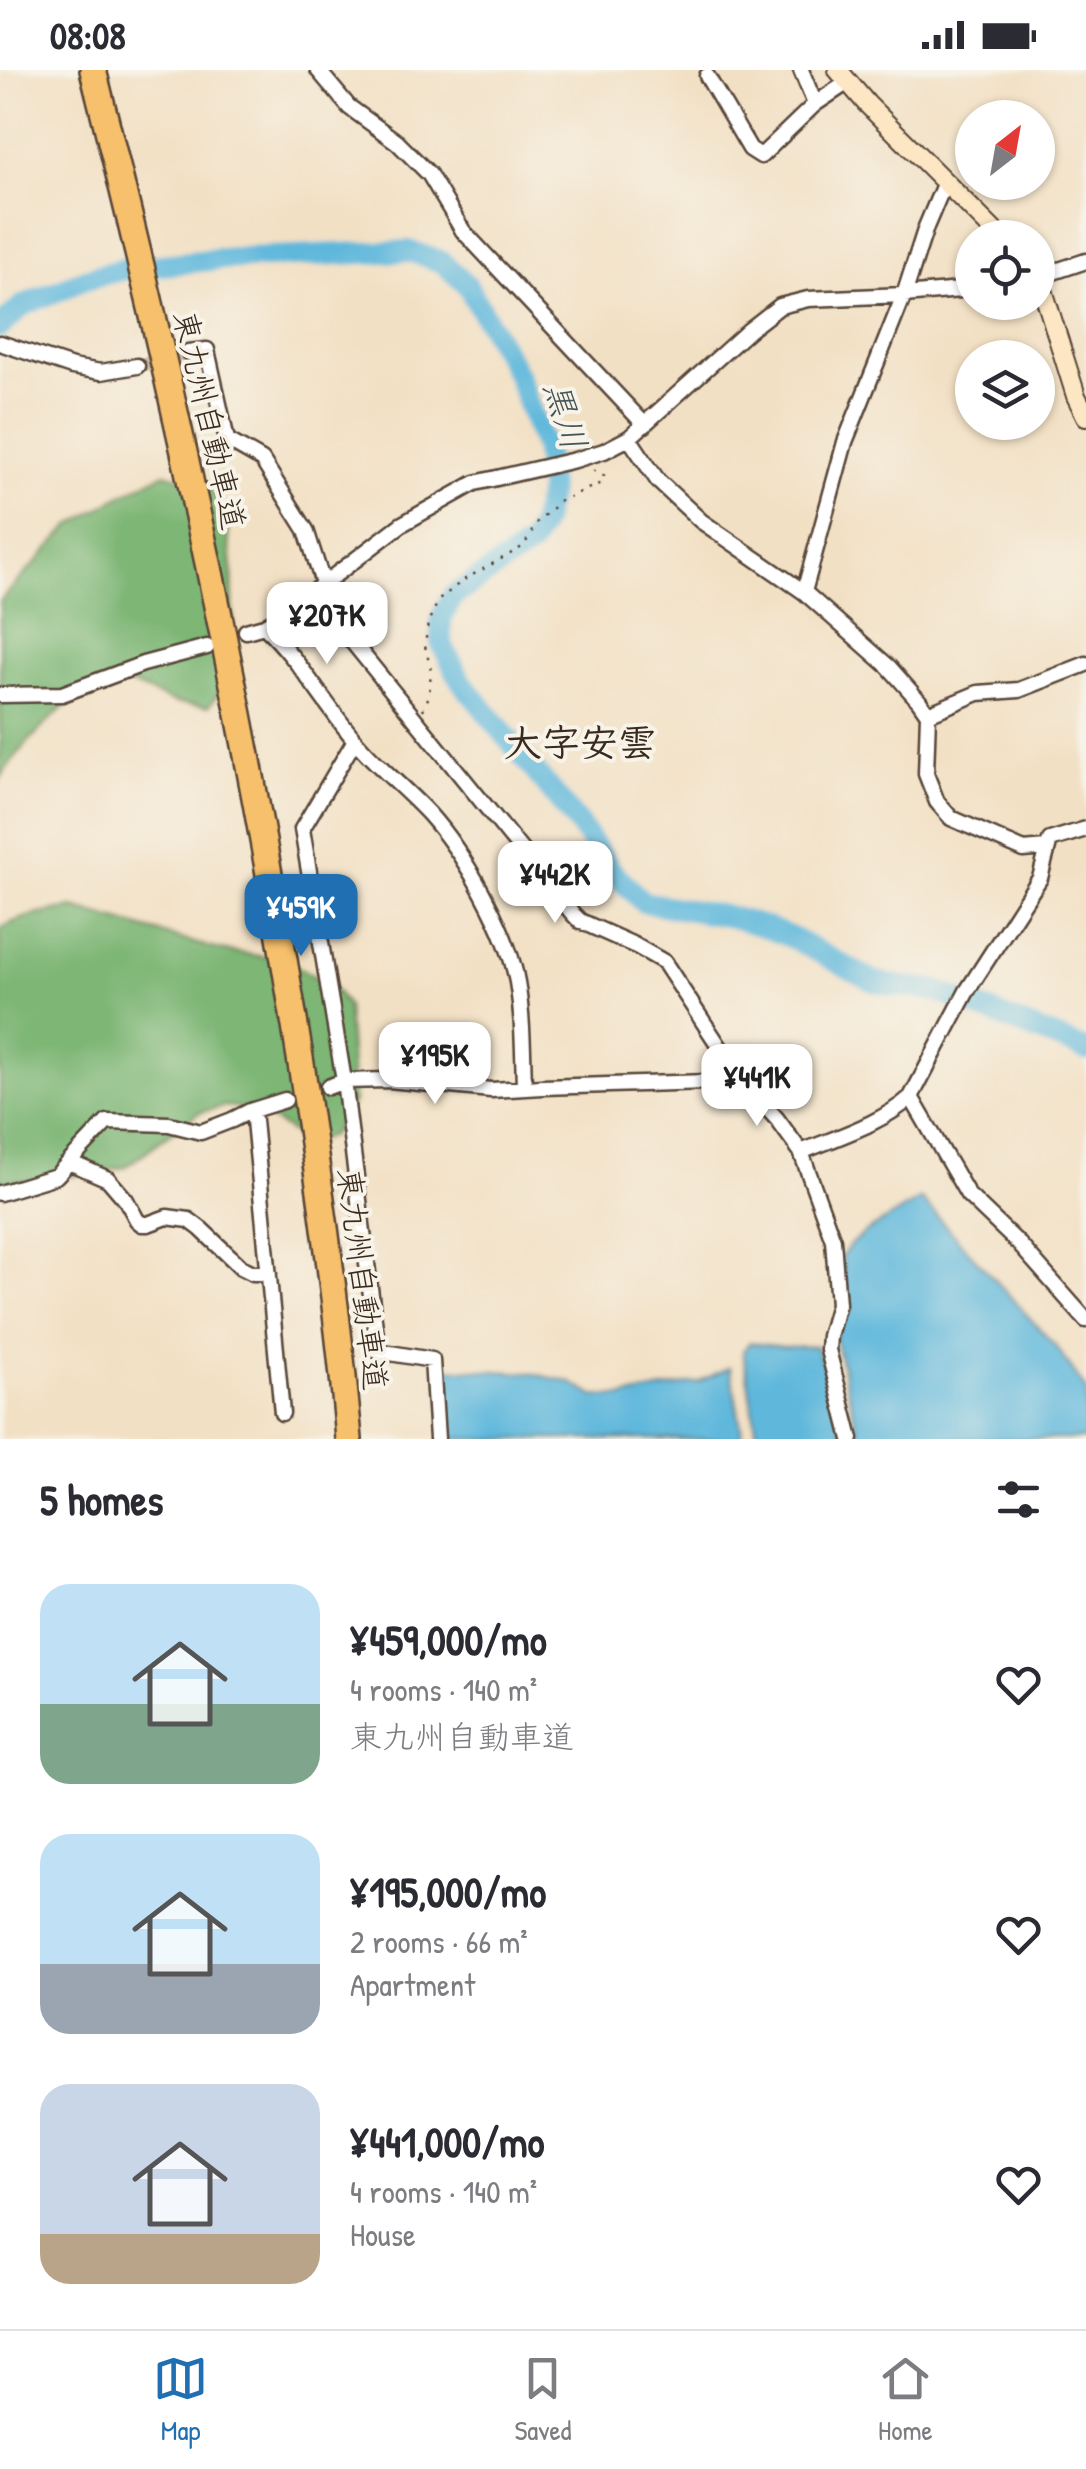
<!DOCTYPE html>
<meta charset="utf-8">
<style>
:root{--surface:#fff;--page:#f2f2f3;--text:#2b2b33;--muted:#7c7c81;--line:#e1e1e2;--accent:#1f6fb2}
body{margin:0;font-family:"Patrick Hand","Klee One",sans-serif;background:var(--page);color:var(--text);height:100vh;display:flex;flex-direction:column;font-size:38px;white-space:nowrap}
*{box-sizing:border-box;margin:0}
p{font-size:32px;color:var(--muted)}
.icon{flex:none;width:55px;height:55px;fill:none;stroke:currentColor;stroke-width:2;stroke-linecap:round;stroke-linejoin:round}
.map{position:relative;height:1369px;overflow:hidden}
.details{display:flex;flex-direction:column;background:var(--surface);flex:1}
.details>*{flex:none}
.needle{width:65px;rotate:31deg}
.tools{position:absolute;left:955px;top:30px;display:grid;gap:20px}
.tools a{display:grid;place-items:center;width:100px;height:100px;border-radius:50%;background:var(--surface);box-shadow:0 2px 8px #0004;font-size:50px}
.price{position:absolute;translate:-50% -85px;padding:0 22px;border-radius:20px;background:#fff;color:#222;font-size:32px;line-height:65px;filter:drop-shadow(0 2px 5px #0008)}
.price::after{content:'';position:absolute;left:50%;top:60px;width:30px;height:22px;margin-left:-15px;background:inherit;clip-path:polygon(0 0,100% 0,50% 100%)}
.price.active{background:var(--accent);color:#fff}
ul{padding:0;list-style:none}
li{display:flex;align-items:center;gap:30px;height:250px;padding:0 40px}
li span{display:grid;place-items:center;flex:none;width:280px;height:200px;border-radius:30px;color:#555}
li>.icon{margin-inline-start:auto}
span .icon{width:120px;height:120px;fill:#fffc;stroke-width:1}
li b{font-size:42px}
h2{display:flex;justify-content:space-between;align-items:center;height:120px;padding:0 40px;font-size:42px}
.status{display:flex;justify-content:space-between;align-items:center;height:70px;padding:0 50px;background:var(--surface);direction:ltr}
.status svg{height:28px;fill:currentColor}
.tabs{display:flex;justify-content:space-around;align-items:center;height:140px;border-top:2px solid var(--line);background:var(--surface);font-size:28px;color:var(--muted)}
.tabs a{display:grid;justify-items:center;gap:5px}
.tabs .active{color:var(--accent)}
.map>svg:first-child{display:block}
.forest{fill:#7db674;stroke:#5c7049;stroke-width:2.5}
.water{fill:#5fb8dc;stroke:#4d717d;stroke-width:2.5}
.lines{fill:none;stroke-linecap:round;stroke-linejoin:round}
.river{stroke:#5fb8dc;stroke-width:22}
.minor-tunnel{stroke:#cdbca3;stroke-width:14;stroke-dasharray:14 7;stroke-linecap:butt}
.minor-casing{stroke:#564537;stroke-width:19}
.secondary-casing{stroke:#564537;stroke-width:22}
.motorway-casing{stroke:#564537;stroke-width:30}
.path{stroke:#564537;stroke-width:2.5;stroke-dasharray:2.5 8;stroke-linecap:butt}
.minor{stroke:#fff;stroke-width:14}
.secondary{stroke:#fce6c4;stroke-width:18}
.motorway{stroke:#f7c06c;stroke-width:25}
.labels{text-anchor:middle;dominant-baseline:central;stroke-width:8;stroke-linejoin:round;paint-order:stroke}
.street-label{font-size:32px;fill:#3b2a1e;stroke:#f7f3e8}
.water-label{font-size:35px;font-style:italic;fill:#465557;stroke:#f7f3e8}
.quarter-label{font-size:38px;font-weight:bold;fill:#3b2a1e;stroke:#f7f3e8}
</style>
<div class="status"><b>08:08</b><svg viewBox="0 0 49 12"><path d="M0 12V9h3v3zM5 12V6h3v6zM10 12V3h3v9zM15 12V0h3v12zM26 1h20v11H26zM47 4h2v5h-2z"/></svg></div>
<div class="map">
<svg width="1086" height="1369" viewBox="0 0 1086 1369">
<rect width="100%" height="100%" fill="#f7f3e8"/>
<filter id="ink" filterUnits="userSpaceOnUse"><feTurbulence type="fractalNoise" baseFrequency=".01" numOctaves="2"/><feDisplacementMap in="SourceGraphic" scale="20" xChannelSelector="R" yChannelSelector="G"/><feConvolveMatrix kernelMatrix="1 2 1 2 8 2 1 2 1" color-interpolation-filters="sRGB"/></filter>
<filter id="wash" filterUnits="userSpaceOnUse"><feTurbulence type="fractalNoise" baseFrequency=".0048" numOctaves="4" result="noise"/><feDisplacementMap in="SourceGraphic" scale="40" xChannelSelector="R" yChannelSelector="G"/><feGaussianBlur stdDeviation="2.25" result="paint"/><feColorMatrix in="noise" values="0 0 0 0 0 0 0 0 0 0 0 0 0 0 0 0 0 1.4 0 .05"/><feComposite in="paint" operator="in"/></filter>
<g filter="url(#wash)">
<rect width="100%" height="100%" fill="#f2e0c4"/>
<path class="forest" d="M 165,403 L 207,415 L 226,442 L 232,496 L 234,573 L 225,614 L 209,636 L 176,633 L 115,608 C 108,611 99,613 92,617 C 64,632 16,681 0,709 L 0,531 L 70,456 L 120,426 Z
M 74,838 L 219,880 L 286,890 L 333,917 L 347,936 L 353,1032 L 331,1066 L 309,1073 L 254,1039 L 224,1036 L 198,1043 L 125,1097 L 55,1109 L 0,1111 L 0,859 C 24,845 47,842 74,838 Z"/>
<path class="water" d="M 921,1129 L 1057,1278 L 1086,1320 L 1086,1369 L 860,1369 L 835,1270 L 843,1237 L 842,1186 L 851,1174 L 866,1162 Z
M 749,1273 L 787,1277 L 816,1276 L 831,1316 L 844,1369 L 758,1369 L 743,1281 Z
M 730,1297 L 743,1369 L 446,1369 L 440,1298 L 530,1303 L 570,1312 L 594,1326 L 624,1327 L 699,1312 Z"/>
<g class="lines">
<path class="river" d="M 0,257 L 22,236 L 85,209 L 124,199 L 219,189 L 409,181 L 442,192 L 467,215 L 517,304 L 545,380 L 549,420 L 542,453 L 531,474 L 453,526 L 441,549 L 441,573 L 461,611 L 579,755 L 612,801 L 643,832 L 731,847 L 765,857 L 790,867 L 873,911 L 889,915 L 934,920 L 1086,980"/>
</g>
</g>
<g filter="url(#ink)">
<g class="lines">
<path class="minor-tunnel" d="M 137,296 L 188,282"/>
<defs>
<path id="minor" d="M 318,0 L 349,37 L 397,72 L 429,104 L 463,161 L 645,355
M 801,0 L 815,34 L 848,12
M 707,6 L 750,79 L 761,86 L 815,34
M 1038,207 L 1086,191
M 0,273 L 72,297 L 101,302 L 137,296
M 188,282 L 207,280 L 227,370 L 262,390 L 306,460 L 331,538 L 342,559 L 573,844 L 580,851 L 636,876 L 664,892 L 742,1011 L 777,1049 L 801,1082 L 833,1170 L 838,1234 L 829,1266 L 828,1280 L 851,1369
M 629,368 L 658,411 L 701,451 L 804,522 L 889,597 L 919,631 L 928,644 L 926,704 L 937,732 L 951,748 L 1024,780 L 1046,778
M 804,522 L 845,372 L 904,225 L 926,157 L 945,112
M 264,556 C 299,589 323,632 354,669 C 376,696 405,718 429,744 C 464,783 508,861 517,912 C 523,947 523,983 524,1018
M 246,561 L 264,556 L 283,545 L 402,454 L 475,413 L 575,390 L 604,381 L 629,368 L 749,260 L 780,236 L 808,229 L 904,225 L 972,219
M 0,625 L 62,624 L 143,594 L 207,577
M 928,644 L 978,623 L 1019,620 L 1086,594
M 355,670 L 302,759 L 344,1011 L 378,1281 L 432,1290 L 437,1369
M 328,1017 L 344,1011 L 389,1010 L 491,1020 L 542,1017 L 742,1011
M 911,1027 L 968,1125 L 1019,1174 L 1086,1250
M 253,1040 L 282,1343
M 801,1082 C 837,1067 881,1054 911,1027 L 967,921 L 1040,808 L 1050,770 L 1086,759
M 69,1092 L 108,1109 L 126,1130 L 137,1150 L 142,1154 L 148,1154 L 167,1147 L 189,1150 L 201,1159 L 241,1197 L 253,1203 L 269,1203
M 0,1123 L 56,1106 L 107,1052 L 169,1054 L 201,1062 L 232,1050 L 250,1041 L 285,1030"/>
<path id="secondary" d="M 838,0 L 867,34 L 1001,168
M 1038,204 L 1076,326 L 1086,346"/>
<path id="motorway" d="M 93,0 C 173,316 243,634 295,956 C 317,1093 337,1231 349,1369"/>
</defs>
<use href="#minor" class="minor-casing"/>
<use href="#secondary" class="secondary-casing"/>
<use href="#motorway" class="motorway-casing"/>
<path class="path" d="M 423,640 L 429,626 L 431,600 L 425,576 L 428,552 L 439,530 L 462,511 L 524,476 L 537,452 L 560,431 L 599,414 L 604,406 L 591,399"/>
<use href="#minor" class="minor"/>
<use href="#secondary" class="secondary"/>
<use href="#motorway" class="motorway"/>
</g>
</g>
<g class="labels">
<g class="street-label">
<text transform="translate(210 350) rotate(77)">東九州自動車道</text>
<text transform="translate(363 1209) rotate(83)">東九州自動車道</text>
</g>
<g class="water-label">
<text transform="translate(566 345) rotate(73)">黒川</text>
</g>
<g class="quarter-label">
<text x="580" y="672">大字安雲</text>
</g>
</g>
</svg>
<div class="tools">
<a><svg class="needle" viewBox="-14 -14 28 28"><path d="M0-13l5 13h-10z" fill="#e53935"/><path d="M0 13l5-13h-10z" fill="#7c7c81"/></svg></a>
<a><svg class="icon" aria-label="locate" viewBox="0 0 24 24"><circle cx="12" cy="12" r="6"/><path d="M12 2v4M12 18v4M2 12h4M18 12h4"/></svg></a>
<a><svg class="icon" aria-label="layers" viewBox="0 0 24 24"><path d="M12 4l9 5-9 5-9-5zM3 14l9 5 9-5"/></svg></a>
</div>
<b class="price" style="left:327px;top:597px">¥207K</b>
<b class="price" style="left:555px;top:856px">¥442K</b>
<b class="price active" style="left:301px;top:889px">¥459K</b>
<b class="price" style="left:435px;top:1037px">¥195K</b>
<b class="price" style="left:757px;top:1059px">¥441K</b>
</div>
<section class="details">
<h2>5 homes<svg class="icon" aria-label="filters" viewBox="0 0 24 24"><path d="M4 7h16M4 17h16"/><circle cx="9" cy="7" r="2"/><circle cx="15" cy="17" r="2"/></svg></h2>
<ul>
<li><span style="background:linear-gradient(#bfe0f5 60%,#7fa58c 0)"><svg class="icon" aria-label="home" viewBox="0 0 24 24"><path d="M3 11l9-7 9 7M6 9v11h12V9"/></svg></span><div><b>¥459,000/mo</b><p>4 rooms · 140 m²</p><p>東九州自動車道</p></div><svg class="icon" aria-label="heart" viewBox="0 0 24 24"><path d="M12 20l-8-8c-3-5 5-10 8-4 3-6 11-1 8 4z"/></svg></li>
<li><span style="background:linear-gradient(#bfe0f5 65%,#9aa5b1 0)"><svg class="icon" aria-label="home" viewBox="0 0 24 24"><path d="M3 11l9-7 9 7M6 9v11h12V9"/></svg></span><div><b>¥195,000/mo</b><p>2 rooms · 66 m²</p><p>Apartment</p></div><svg class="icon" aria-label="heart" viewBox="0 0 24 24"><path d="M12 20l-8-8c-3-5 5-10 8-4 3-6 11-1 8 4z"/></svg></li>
<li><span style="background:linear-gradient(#c9d6e8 75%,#b9a48a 0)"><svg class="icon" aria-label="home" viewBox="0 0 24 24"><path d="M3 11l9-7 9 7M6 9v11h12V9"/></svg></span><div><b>¥441,000/mo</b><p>4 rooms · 140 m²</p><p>House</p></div><svg class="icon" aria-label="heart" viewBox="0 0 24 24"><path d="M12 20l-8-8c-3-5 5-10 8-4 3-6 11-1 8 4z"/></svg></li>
</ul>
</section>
<nav class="tabs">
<a class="active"><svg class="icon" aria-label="map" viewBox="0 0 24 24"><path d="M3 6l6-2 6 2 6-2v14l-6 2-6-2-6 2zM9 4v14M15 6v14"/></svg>Map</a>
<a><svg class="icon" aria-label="saved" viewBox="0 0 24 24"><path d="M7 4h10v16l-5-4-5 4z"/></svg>Saved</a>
<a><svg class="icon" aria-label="home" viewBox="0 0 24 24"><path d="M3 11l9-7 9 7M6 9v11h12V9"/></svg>Home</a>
</nav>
